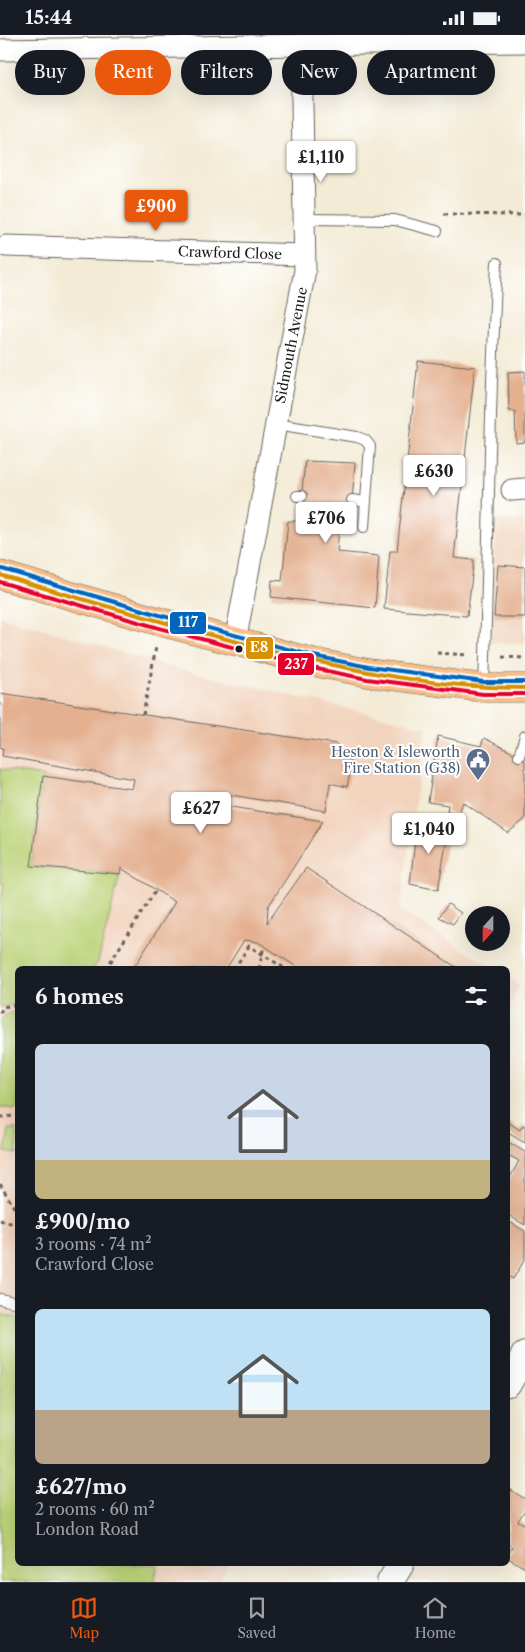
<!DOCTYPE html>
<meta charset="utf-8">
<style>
:root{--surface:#171b24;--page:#20242c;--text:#f1f3f6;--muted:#9ea1a6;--line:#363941;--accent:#ea580c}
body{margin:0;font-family:"Libre Caslon Text",serif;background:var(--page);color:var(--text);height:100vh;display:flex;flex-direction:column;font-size:19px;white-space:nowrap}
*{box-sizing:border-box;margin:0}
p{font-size:16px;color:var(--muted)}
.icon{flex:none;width:28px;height:28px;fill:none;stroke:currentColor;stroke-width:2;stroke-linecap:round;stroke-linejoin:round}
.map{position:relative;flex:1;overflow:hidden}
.drawer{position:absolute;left:15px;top:931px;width:495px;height:600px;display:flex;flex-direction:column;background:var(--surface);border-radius:8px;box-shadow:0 5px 20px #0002}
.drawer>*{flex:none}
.banner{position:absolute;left:15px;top:15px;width:495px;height:45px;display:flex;gap:10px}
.needle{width:32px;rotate:201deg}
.buttons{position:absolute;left:465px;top:871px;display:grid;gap:10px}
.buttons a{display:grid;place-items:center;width:45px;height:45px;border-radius:50%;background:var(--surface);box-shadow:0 5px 20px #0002;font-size:25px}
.price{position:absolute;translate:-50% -42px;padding:0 11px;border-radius:5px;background:#fff;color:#222;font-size:16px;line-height:32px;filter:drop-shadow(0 1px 2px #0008)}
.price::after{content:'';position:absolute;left:50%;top:30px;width:15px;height:11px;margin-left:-8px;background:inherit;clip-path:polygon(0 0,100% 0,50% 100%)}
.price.on{background:var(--accent);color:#fff}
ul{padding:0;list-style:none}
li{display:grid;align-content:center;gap:10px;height:265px;padding:0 20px}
li span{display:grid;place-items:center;height:155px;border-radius:8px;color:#555}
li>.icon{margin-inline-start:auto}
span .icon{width:90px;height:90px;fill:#fffc;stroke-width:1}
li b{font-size:21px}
h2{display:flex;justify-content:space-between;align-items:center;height:60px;padding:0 20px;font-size:21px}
.tag{padding:0 18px;border-radius:22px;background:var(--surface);box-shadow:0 5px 20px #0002;font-size:18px;line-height:45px}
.tag.on{background:var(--accent);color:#fff}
.status{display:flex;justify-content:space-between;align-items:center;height:35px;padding:0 25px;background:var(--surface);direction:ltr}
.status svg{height:14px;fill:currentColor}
.menu{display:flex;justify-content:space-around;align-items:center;height:70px;border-top:1px solid var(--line);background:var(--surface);font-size:14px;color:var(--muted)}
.menu a{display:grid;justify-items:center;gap:2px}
.menu .on{color:var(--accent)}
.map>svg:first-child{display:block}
.built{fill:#f2d4be}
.green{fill:#bbd176;stroke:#6c7649}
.building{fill:#e4b090}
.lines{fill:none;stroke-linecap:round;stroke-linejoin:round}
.service-casing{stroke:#67645d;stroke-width:12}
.minor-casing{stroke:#67645d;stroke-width:23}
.tertiary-casing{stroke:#67645d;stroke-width:28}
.primary-casing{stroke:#67645d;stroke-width:29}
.path{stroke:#67645d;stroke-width:3;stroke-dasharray:4 4;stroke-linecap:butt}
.service{stroke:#fff;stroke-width:10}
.minor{stroke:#fff;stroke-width:21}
.tertiary{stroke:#fff;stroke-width:26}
.primary{stroke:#f7be88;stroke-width:28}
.bus-1-casing{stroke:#fff;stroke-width:8}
.bus-2-casing{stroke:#fff;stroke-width:8}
.bus-3-casing{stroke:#fff;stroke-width:8}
.bus-1{stroke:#d69104;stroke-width:4}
.bus-2{stroke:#e4002b;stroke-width:4}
.bus-3{stroke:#0065bd;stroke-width:4}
.bus-dot{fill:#1c1c1c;stroke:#fff;stroke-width:2}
.labels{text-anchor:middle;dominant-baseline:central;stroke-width:4;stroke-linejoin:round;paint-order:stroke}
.street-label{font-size:14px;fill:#1c1c1c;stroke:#fff}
.service-label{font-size:14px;fill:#4e5e75;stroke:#fff;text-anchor:end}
.line-badge{stroke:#fff;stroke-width:2}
.badge-label{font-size:14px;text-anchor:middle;font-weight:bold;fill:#fff}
</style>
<div class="status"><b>15:44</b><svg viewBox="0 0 49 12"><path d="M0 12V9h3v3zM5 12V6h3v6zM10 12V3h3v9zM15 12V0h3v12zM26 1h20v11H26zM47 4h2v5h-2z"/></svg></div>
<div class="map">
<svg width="525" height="1547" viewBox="0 0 525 1547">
<rect width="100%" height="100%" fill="#fff"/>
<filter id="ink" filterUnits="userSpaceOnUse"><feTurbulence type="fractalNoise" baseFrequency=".02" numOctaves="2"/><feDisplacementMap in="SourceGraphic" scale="10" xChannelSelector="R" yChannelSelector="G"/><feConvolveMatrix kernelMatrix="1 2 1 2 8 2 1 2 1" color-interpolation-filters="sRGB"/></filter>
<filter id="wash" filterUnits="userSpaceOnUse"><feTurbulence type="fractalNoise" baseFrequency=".0096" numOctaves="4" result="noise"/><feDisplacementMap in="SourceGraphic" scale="20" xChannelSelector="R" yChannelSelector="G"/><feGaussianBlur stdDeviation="1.12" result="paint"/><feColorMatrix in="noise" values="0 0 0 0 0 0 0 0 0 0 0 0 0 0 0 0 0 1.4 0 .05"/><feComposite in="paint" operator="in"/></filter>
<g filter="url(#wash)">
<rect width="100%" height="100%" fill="#f3ebd5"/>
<path class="built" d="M 496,485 L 525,485 L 525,608 L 490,608 Z
M 0,581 L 174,633 L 426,692 L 400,875 L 494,934 L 18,934 L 18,1529 L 229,1529 L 219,1547 L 0,1547 Z
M 508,942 L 520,950 L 508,975 Z"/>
<path class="green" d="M 0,734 L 43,741 L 31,831 L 120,839 L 98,927 L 93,934 L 18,934 L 17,969 L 0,972 L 0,871 L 4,849 L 0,848 Z
M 17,976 L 18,1072 L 15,1074 L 0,1072 L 0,987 L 5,980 Z
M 9,1094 L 17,1094 L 17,1119 L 5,1117 Z
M 0,1279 L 17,1283 L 18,1529 L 158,1529 L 154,1547 L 0,1547 Z"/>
<g id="blocks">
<path class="building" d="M 418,326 L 475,332 L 454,523 L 474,525 L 467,581 L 384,574 L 390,516 L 397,516 Z
M 525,336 L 525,407 L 516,408 L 515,376 L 509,376 L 508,337 Z
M 305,426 L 355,428 L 350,493 L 339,493 L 337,517 L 379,521 L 375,573 L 271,562 L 272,545 L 282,546 L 288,486 L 299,486 Z
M 498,530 L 525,532 L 525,582 L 494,582 Z
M 0,658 L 336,709 L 352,729 L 347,752 L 330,748 L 326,776 L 213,757 L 212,769 L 323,786 L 268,872 L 267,888 L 306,833 L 459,934 L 300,934 L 258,907 L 244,905 L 226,934 L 133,934 L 175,867 L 121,833 L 120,839 L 31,831 L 43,741 L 132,754 L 134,744 L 2,721 L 3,713 L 0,712 Z
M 438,701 L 481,711 L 484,703 L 519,721 L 525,725 L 525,784 L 508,798 L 463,767 L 458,780 L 447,777 L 448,770 L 428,767 Z
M 417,786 L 449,792 L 438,855 L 410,849 Z
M 448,869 L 461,878 L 453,889 L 439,882 Z
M 508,1087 L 520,1095 L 523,1090 L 525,1091 L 525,1108 L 508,1098 Z
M 508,1107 L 525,1117 L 525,1190 L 508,1180 L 508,1146 L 519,1126 L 508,1120 Z
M 508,1186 L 525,1196 L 525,1224 L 513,1244 L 508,1241 Z
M 508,1453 L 525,1464 L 525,1475 L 518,1486 L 524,1489 L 525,1487 L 525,1533 L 508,1523 L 508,1519 L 512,1512 L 508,1509 Z"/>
</g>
</g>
<g filter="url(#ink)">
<use href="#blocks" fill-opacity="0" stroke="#67645d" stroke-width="1"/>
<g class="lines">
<defs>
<path id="service" d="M 304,184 L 395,185 L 437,196
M 276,389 L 357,402 L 365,405 L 370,411 L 364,492
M 297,461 L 302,461
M 352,465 L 366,467
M 484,652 C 489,511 489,370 497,228
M 519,721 L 525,701
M 0,1264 L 18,1268"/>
<g id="minor">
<path d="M 301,10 L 525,7"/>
<path d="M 0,15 L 301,10 L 305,235 L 235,607"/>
<path id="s1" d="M 6,211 L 304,220"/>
<path d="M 512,455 L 525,454"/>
</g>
<path id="tertiary" d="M 508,1349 L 525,1319
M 390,1547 L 401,1529"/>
<path id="primary" d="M 0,540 L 161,587 L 313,627 L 368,638 L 484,653 L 525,653"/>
</defs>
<use href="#service" class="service-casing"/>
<use href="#minor" class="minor-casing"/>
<use href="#tertiary" class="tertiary-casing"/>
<use href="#primary" class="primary-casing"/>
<path class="path" d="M 444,179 L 525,180
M 437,618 L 468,620
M 502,622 L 525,623
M 143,680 L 156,612
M 106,934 L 156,855
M 234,934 L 249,911 L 286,934
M 259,934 L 264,911
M 0,978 L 3,972 L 18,969
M 0,1082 L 18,1081
M 0,1149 L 18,1179
M 0,1185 L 18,1190"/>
<use href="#service" class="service"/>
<use href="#minor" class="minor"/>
<use href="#tertiary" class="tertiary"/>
<use href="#primary" class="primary"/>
<defs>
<path id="bus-1" d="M 0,540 C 78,563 155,586 234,606 C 329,631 426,653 525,653"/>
<path id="bus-2" d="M 0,547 L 159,593 L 312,633 L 367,644 L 483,659 L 525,659"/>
<path id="bus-3" d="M 2,534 L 163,581 L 314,621 L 369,632 L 484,647 L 525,647"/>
</defs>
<use href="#bus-1" class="bus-1-casing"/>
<use href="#bus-2" class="bus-2-casing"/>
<use href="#bus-3" class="bus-3-casing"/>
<use href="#bus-1" class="bus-1"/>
<use href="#bus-2" class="bus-2"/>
<use href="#bus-3" class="bus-3"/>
</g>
</g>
<defs>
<symbol id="civic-pin" viewBox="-11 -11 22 30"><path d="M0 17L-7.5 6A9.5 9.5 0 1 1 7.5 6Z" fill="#5c6f8a" stroke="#fff"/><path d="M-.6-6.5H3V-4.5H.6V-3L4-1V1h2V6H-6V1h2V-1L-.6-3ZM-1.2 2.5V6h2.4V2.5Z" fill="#fff"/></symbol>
</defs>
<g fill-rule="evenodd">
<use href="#civic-pin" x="464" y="711" width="28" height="38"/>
</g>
<circle class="bus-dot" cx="239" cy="614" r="4.5"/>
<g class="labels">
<g class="street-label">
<text stroke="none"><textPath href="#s1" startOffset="224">Crawford Close</textPath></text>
<text transform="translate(291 310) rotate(-79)">Sidmouth Avenue</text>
</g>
<g class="service-label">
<text x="460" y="717">Heston &amp; Isleworth<tspan x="460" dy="16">Fire Station (G38)</tspan></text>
</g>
</g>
<g class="line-badge">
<rect x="169" y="576" width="38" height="24" rx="5" fill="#0065bd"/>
<rect x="245" y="601" width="29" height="24" rx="5" fill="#d69104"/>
<rect x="277" y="617" width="38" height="24" rx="5" fill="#e4002b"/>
</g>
<g class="badge-label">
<text x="188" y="592">117</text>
<text x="259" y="617">E8</text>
<text x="296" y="634">237</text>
</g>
</svg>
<div class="buttons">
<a><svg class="needle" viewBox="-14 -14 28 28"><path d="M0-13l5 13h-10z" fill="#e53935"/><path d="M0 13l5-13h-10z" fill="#9ea1a6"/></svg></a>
</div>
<b class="price" style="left:321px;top:148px">£1,110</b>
<b class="price on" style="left:156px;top:197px">£900</b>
<b class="price" style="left:434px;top:462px">£630</b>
<b class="price" style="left:326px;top:509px">£706</b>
<b class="price" style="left:201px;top:799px">£627</b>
<b class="price" style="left:429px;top:820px">£1,040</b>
<div class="banner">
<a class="tag">Buy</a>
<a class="tag on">Rent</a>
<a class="tag">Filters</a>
<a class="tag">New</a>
<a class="tag">Apartment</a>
</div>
<section class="drawer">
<h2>6 homes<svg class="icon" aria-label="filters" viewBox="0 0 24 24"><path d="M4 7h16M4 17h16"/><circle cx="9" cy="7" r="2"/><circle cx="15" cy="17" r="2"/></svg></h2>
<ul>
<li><span style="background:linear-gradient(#c9d6e8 75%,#c2b280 0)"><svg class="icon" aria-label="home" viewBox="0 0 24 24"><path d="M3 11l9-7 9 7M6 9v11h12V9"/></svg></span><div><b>£900/mo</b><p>3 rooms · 74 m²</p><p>Crawford Close</p></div></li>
<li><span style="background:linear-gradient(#bfe0f5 65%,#b9a48a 0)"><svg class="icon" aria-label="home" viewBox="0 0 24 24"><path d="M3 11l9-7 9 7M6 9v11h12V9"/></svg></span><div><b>£627/mo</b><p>2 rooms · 60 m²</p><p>London Road</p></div></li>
</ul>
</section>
</div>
<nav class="menu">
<a class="on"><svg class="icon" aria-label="map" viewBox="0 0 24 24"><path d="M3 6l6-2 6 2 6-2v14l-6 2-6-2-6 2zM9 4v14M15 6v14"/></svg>Map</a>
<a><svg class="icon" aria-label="saved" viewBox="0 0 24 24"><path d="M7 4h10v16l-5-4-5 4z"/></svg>Saved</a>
<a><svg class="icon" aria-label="home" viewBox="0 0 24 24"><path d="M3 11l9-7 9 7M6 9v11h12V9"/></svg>Home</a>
</nav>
